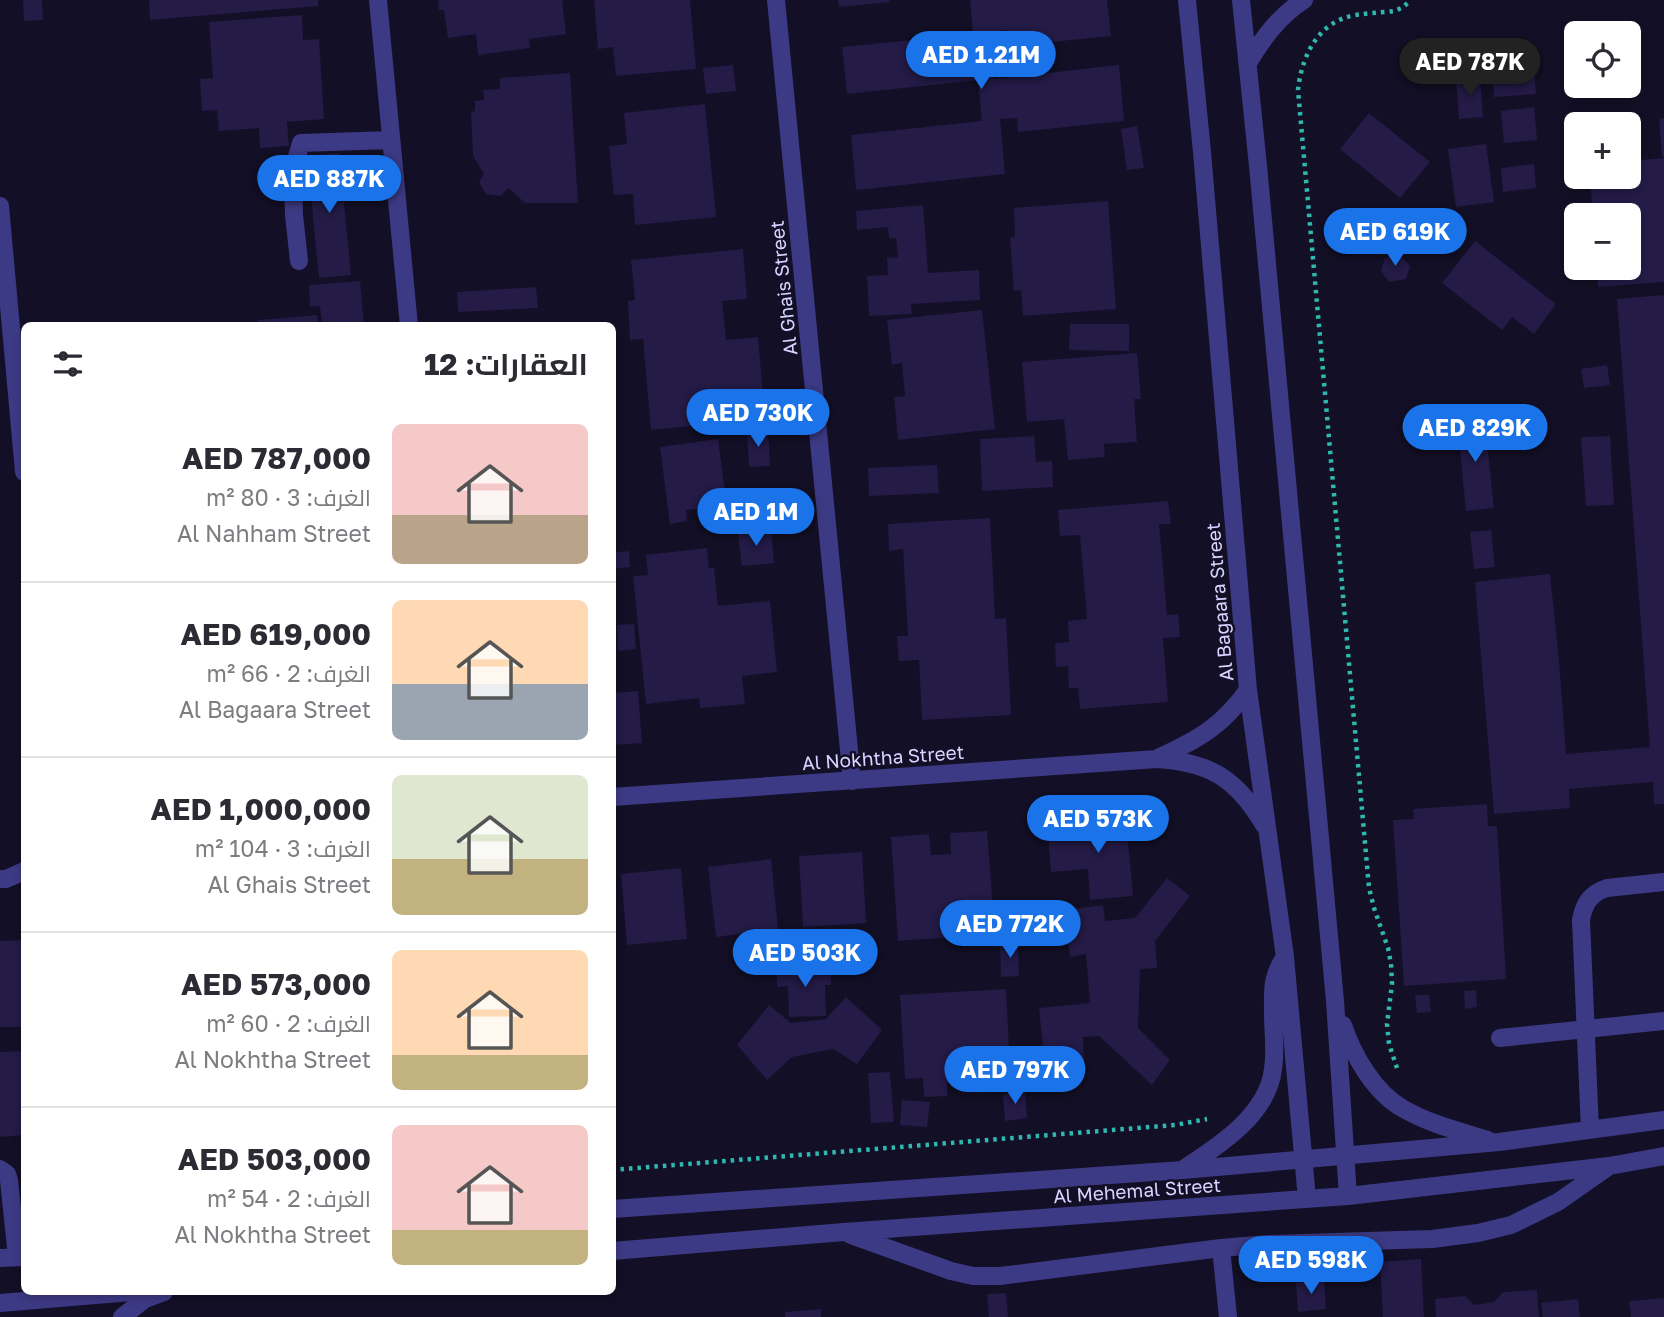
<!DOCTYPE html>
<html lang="ar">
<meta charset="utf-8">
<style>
:root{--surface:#fff;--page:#f7f7f7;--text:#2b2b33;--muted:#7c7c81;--line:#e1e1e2;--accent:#1a73e8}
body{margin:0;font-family:"Golos Text",Cairo,sans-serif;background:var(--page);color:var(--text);direction:rtl;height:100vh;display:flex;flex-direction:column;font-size:26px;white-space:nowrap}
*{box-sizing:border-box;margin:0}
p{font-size:23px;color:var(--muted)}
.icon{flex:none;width:38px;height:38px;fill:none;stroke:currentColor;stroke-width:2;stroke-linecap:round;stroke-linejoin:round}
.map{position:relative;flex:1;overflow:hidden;direction:ltr}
.details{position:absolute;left:21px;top:322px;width:595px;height:973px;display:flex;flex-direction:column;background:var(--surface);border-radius:10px;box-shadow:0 4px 10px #0003;direction:rtl}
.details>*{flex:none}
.controls{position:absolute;left:1564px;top:21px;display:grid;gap:14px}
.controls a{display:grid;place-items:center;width:77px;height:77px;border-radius:10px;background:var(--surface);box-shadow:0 4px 10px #0003;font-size:35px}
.price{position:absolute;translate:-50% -60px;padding:0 16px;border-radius:24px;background:var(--accent);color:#fff;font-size:23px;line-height:46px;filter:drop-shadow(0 2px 4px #0008)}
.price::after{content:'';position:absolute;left:50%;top:42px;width:21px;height:16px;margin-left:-10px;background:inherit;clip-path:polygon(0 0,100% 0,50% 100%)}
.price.on{background:#222;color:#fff}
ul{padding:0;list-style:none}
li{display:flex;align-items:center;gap:21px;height:175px;padding:0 28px}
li+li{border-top:2px solid var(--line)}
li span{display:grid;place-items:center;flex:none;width:196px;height:140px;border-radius:10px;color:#555}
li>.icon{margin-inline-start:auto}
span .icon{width:84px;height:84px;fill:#fffc;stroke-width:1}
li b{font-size:30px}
h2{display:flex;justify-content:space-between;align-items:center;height:84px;padding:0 28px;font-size:30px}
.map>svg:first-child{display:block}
.building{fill:#241b47}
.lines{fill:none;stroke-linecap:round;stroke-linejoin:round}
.path{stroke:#2fb8b0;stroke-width:4.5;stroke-dasharray:3.5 5;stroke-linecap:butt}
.minor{stroke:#3d3a85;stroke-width:18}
.labels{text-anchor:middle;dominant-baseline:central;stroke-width:5;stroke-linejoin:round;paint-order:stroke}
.street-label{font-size:19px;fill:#d9d4ff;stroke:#130f26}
</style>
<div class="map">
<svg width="1664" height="1317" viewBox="0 0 1664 1317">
<rect width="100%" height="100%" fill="#130f26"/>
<path class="building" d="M 23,0 L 42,0 L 43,20 L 24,21 Z
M 149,0 L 318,0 L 318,6 L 150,20 Z
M 438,0 L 562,0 L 566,34 L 529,39 L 530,48 L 478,55 L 476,34 L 448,38 L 444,10 L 439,10 Z
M 594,0 L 690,0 L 696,69 L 616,76 L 613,47 L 598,49 Z
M 838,0 L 889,0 L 889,2 L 839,7 Z
M 970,0 L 1107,0 L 1111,36 L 1010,46 L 1008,30 L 990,32 L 994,79 L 1119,65 L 1124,121 L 1018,132 L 1017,118 L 1000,119 L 1005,174 L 856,190 L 851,135 L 982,121 L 978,80 L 847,94 L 842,47 L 973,34 Z
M 302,15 L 303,40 L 319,39 L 324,119 L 287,122 L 289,146 L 260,148 L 259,128 L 219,131 L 217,110 L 202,111 L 200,79 L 213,78 L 209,22 Z
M 733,65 L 736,91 L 706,94 L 703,68 Z
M 1534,66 L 1536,94 L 1494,97 L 1492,68 Z
M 570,73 L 578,203 L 525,203 L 508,188 L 501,196 L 486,194 L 479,182 L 484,174 L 473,156 L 471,112 L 475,111 L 475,101 L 484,100 L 483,90 L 500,89 L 500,78 Z
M 1480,76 L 1483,117 L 1459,119 L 1456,78 Z
M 705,104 L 716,217 L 635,225 L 633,194 L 614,195 L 609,146 L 627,144 L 624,113 Z
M 1534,107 L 1537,140 L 1504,143 L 1501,111 Z
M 1369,113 L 1430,162 L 1400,198 L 1340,149 Z
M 1664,118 L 1664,157 L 1662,157 L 1659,119 Z
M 1137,126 L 1144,168 L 1127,170 L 1121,129 Z
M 1486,144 L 1494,202 L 1456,207 L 1448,149 Z
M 339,153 L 351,275 L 319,278 L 307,156 Z
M 1664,158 L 1664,282 L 1598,287 L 1597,268 L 1629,268 L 1629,215 L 1593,215 L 1590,177 L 1629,177 L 1629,161 Z
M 1534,164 L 1536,188 L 1503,192 L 1501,168 Z
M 1108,201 L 1116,309 L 1023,316 L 1021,290 L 1014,291 L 1010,238 L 1015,237 L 1014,208 Z
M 923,205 L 928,273 L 979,270 L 980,300 L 911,304 L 912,314 L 869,316 L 867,276 L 888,275 L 887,258 L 898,257 L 896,238 L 889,238 L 888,227 L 857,230 L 856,211 Z
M 1475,241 L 1556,304 L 1534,334 L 1512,317 L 1502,330 L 1442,283 Z
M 743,249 L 747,299 L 722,301 L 726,340 L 758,337 L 765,419 L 651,430 L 643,339 L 630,340 L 628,301 L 635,300 L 631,260 Z
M 1398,253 L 1410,266 L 1406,279 L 1389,282 L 1381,271 L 1385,258 Z
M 360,281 L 364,326 L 322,326 L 320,306 L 310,307 L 309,285 Z
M 536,287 L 538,308 L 458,312 L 457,292 Z
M 1664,295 L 1664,804 L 1654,804 L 1653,782 L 1569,789 L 1570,808 L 1494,814 L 1475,582 L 1550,574 L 1559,661 L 1566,754 L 1650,747 L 1617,299 Z
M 982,310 L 995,429 L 898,440 L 894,397 L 905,396 L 902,363 L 892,365 L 887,320 Z
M 317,315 L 318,326 L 258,326 L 257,320 Z
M 1070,324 L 1129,324 L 1129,351 L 1069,350 Z
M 1137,353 L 1141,399 L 1134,399 L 1137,442 L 1104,444 L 1105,457 L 1068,460 L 1064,419 L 1027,422 L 1022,362 Z
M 1607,365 L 1610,385 L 1584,388 L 1581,369 Z
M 1484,417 L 1494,508 L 1466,511 L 1457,419 Z
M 768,430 L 770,466 L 749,467 L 747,431 Z
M 1034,436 L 1036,462 L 1052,461 L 1053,487 L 982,491 L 980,439 Z
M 1610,436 L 1614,505 L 1586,506 L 1581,437 Z
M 718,439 L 728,515 L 707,518 L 706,508 L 686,510 L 687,521 L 670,524 L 660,447 Z
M 937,465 L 939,493 L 869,496 L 868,468 Z
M 1168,501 L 1171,524 L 1159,524 L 1167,615 L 1178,614 L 1180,637 L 1163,638 L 1168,702 L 1080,709 L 1078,688 L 1069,688 L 1068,666 L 1056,667 L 1055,643 L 1069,642 L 1068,621 L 1087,619 L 1080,535 L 1060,536 L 1058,510 Z
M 990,518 L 995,619 L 1006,618 L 1011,715 L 922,720 L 919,660 L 899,661 L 897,636 L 908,636 L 903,549 L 889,551 L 888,524 Z
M 771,530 L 774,563 L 742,566 L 738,534 Z
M 1491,530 L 1495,567 L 1474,569 L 1470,532 Z
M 707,548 L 709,568 L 714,568 L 718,606 L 770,601 L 777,672 L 742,676 L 745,704 L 700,708 L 699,698 L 646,704 L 633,576 L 648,575 L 646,555 Z
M 629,551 L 630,567 L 612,569 L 612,553 Z
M 634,624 L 636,649 L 618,651 L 617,625 Z
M 638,691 L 642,743 L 612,745 L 612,693 Z
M 1487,804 L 1488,826 L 1497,826 L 1506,979 L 1404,986 L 1393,820 L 1414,819 L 1413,809 Z
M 1125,809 L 1133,896 L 1090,900 L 1088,869 L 1051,872 L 1048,836 L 1093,832 L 1091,812 Z
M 987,831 L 995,934 L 898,941 L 891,837 L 929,834 L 931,855 L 951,854 L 950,833 Z
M 862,852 L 866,923 L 803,927 L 799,856 Z
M 771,859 L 778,929 L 716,937 L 708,867 Z
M 681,868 L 687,939 L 627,945 L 621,874 Z
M 1167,878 L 1190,896 L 1155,941 L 1157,968 L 1140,969 L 1138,1028 L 1170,1060 L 1152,1085 L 1099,1036 L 1083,1037 L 1084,1063 L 1045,1067 L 1039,1008 L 1090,1003 L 1086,954 L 1070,957 L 1065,910 L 1103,905 L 1105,921 L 1135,918 Z
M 24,940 L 24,1027 L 0,1027 L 0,941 Z
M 1018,944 L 1019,976 L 1001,977 L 1000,945 Z
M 830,965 L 831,985 L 825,985 L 826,1016 L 789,1017 L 788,986 L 777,987 L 776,967 Z
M 1006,989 L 1011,1091 L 975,1093 L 974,1081 L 947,1083 L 947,1096 L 924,1097 L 923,1078 L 905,1079 L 900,995 Z
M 1476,990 L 1477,1007 L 1465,1009 L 1464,991 Z
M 1415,995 L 1429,995 L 1431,1012 L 1417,1013 Z
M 846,997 L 882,1030 L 857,1064 L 833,1049 L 792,1057 L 767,1080 L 737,1045 L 769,1005 L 791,1023 L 826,1019 Z
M 24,1051 L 24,1135 L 0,1137 L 0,1052 Z
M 890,1072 L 894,1122 L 871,1123 L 868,1073 Z
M 1025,1092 L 1027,1118 L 1005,1121 L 1003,1095 Z
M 902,1100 L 930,1102 L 927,1127 L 900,1125 Z
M 1421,1259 L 1424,1317 L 1383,1317 L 1380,1262 Z
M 1348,1266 L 1349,1278 L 1328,1280 L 1328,1268 Z
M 1324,1281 L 1326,1309 L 1298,1312 L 1296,1283 Z
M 1537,1290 L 1539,1317 L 1436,1317 L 1435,1299 L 1465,1296 L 1474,1305 L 1494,1302 L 1503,1292 Z
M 1006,1293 L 1008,1317 L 989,1317 L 987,1294 Z
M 1664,1298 L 1664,1317 L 1631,1317 L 1629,1301 Z
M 1578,1299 L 1580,1317 L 1543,1317 L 1541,1303 Z
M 821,1309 L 821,1317 L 785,1317 L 785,1312 Z"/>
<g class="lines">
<path class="path" d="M 1397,1068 L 1389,1044 L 1387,1024 L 1392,984 L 1391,964 L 1388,948 L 1374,908 L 1369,888 L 1298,90 C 1301,61 1314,29 1344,18 C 1358,13 1380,13 1394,11 L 1402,8 L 1411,0
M 612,1170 L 1175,1125 L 1207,1119"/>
<path class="minor" d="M 378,0 L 409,326
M 776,0 L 852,781
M 1187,0 L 1202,152 L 1248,690 L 1285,957 L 1307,1199
M 1241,0 L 1258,166 L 1335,1001 L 1348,1196
M 1248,63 C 1263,38 1279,16 1304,0
M 0,206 L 24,472
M 299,261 L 294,215 L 293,170 L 301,143 L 391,140
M 1160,757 C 1199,739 1222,726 1248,690
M 612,797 L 1157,759 C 1210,762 1237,779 1264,825
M 0,879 L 6,879 L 24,871
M 1343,1025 C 1353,1055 1374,1092 1402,1108 C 1429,1124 1459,1131 1488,1140
M 1500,1038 L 1664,1021
M 1590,1130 L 1581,920 C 1584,903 1591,893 1607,888 L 1664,882
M 1185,1168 C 1220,1145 1268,1114 1273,1069 C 1276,1051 1273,1032 1273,1014 C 1273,990 1271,977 1285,957
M 0,1169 L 7,1174 L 9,1180 L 17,1257
M 612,1209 L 1183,1170 L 1499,1142 L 1664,1120
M 851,1235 L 951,1271 L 973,1276 L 1000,1276 L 1221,1248 L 1268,1244 L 1432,1239 L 1478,1233 L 1511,1225 L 1558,1202 L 1608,1167
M 1221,1248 L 1228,1317
M 612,1251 L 844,1232 L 1348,1196 L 1609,1166 L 1664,1156
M 0,1258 L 24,1257
M 0,1303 L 131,1292
M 122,1317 L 145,1299 L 164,1292"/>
</g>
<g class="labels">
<g class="street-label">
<text transform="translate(783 288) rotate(-96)">Al Ghais Street</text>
<text transform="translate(1219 602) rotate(-95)">Al Bagaara Street</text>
<text transform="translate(883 757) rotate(-4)">Al Nokhtha Street</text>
<text transform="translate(1137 1190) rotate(-4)">Al Mehemal Street</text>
</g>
</g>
</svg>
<div class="controls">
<a><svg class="icon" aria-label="locate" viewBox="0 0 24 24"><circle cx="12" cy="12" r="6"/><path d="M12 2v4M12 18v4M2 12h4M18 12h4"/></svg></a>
<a>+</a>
<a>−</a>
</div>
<b class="price" style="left:981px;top:91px">AED 1.21M</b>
<b class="price on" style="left:1470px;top:98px">AED 787K</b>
<b class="price" style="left:329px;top:215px">AED 887K</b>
<b class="price" style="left:1395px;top:268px">AED 619K</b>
<b class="price" style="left:758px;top:449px">AED 730K</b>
<b class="price" style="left:1475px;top:464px">AED 829K</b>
<b class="price" style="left:756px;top:548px">AED 1M</b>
<b class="price" style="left:1098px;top:855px">AED 573K</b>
<b class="price" style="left:1010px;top:960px">AED 772K</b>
<b class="price" style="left:805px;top:989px">AED 503K</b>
<b class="price" style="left:1015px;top:1106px">AED 797K</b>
<b class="price" style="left:1311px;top:1296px">AED 598K</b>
<section class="details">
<h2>العقارات: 12<svg class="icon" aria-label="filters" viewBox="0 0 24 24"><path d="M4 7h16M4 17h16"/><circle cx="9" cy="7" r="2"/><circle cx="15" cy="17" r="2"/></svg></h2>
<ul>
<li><span style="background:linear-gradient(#f6c9c9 65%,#b9a48a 0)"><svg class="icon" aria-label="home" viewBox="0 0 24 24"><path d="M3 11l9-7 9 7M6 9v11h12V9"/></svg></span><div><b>AED 787,000</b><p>الغرف: 3 · 80 m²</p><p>Al Nahham Street</p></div></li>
<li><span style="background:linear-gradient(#ffd9b3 60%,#9aa5b1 0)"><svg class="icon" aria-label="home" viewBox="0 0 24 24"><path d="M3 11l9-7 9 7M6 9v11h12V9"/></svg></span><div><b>AED 619,000</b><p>الغرف: 2 · 66 m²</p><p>Al Bagaara Street</p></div></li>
<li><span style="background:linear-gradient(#dfe7d0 60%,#c2b280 0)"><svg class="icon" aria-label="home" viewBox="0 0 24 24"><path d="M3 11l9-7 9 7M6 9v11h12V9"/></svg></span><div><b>AED 1,000,000</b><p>الغرف: 3 · 104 m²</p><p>Al Ghais Street</p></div></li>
<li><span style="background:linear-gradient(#ffd9b3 75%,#c2b280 0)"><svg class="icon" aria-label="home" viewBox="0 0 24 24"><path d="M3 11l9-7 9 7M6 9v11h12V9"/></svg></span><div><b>AED 573,000</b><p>الغرف: 2 · 60 m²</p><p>Al Nokhtha Street</p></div></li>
<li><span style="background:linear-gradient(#f6c9c9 75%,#c2b280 0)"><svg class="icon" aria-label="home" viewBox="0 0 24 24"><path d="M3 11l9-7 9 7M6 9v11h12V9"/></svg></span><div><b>AED 503,000</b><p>الغرف: 2 · 54 m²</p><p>Al Nokhtha Street</p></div></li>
</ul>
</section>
</div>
